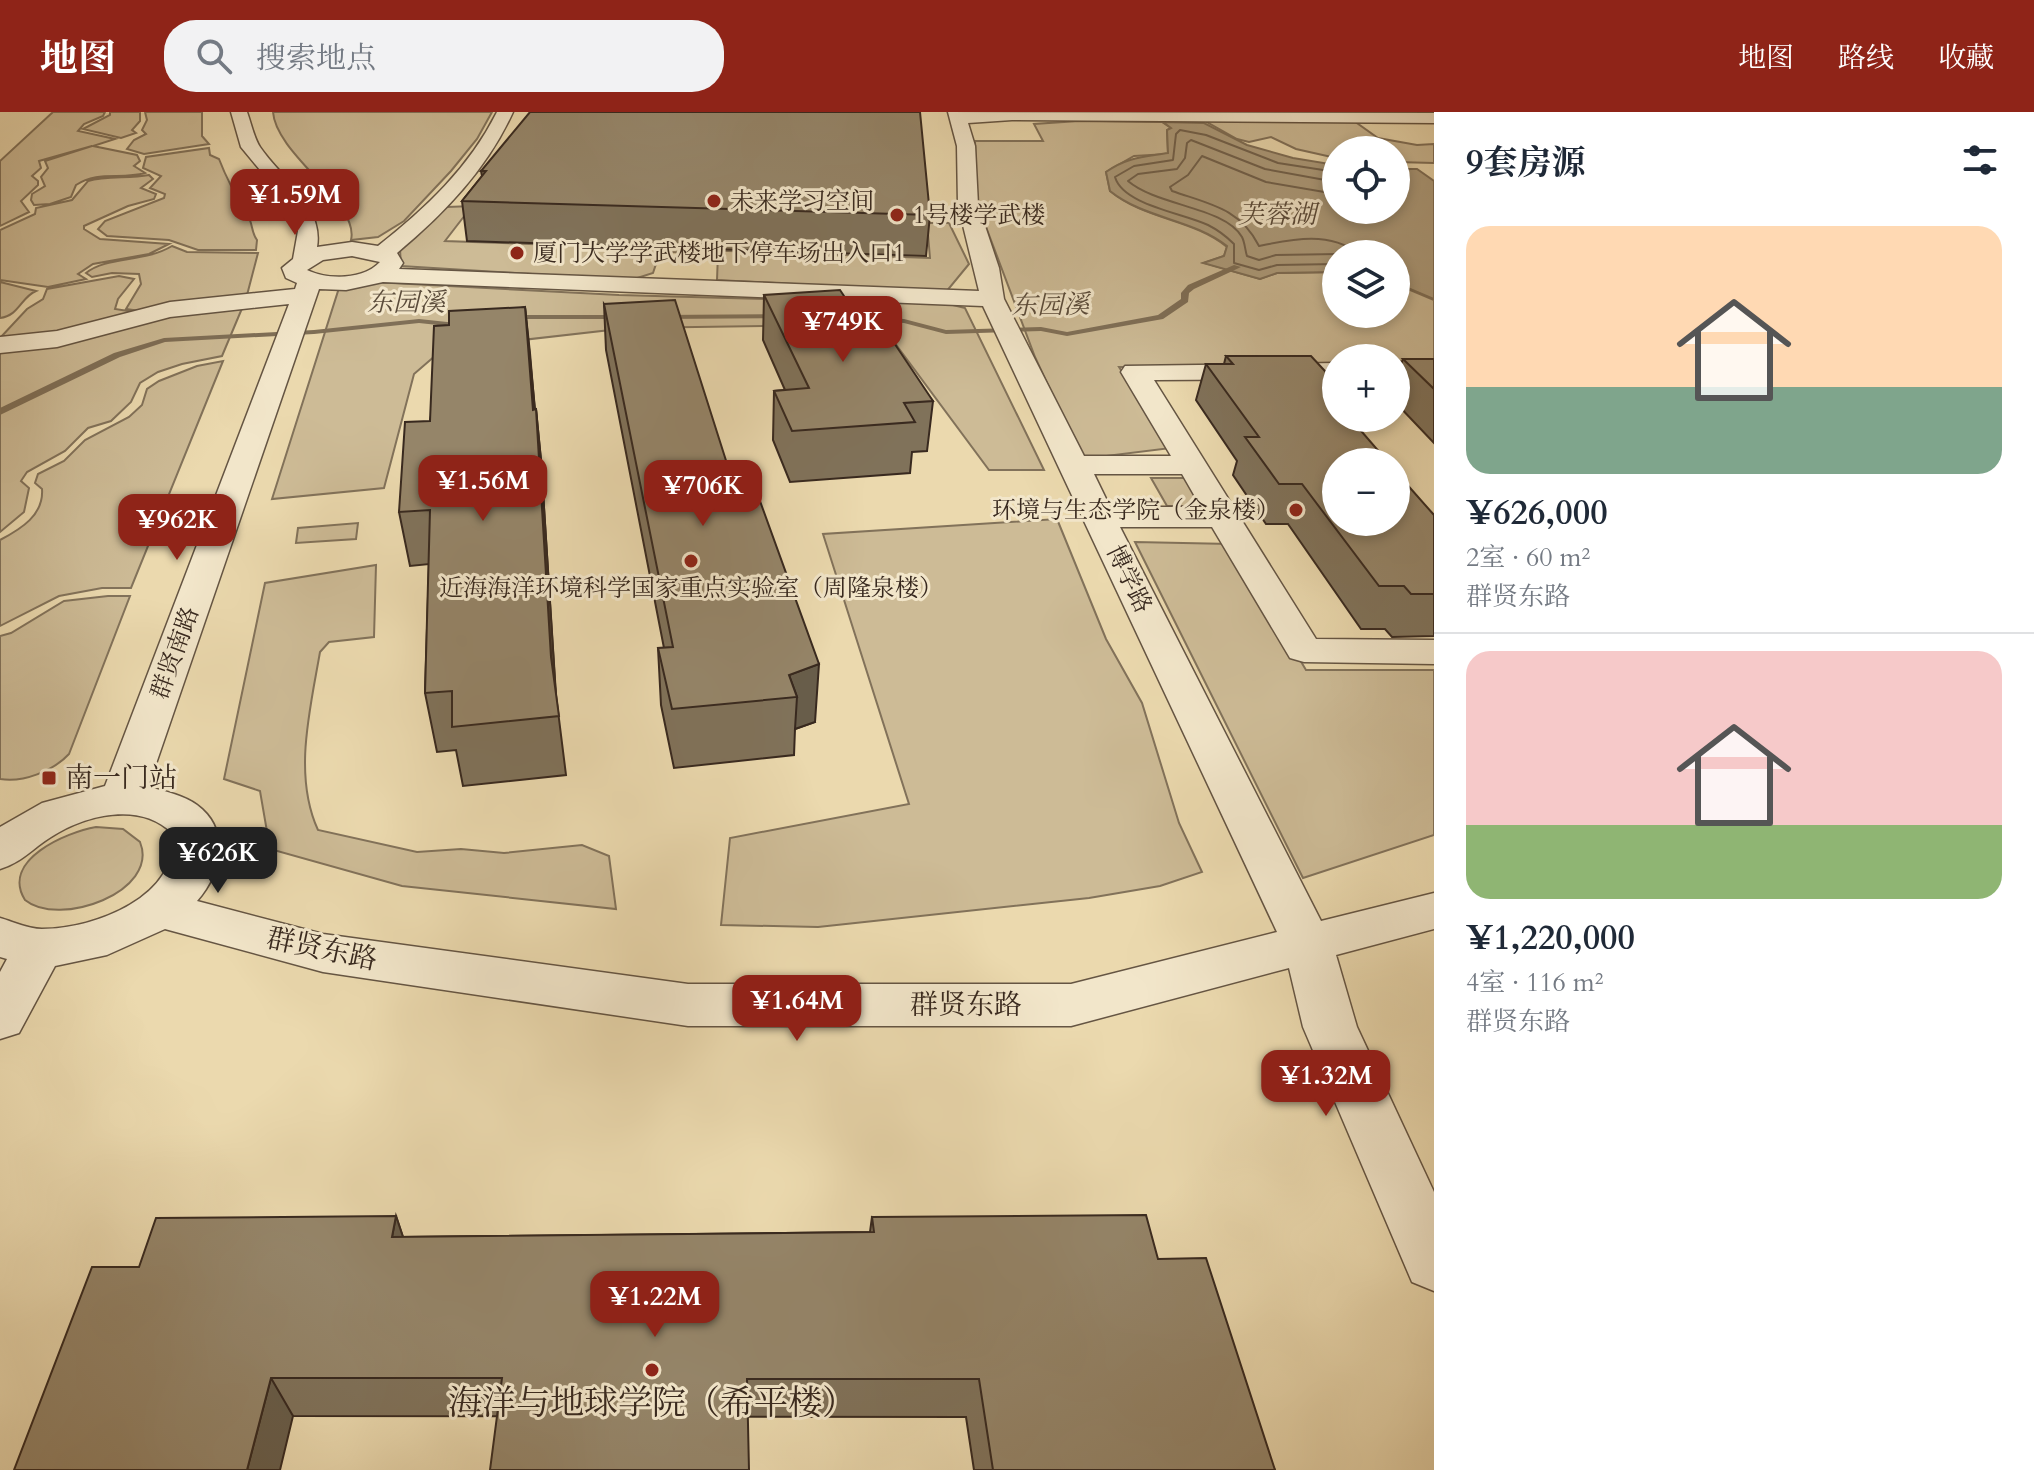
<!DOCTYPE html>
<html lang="zh">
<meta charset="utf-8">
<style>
:root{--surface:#fff;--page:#f2f2f3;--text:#1f2937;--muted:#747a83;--line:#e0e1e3;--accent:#8f2418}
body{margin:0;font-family:Cardo,"Noto Serif SC",serif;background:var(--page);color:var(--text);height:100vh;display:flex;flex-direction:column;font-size:30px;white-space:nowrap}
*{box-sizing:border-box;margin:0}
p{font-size:26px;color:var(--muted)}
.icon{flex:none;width:44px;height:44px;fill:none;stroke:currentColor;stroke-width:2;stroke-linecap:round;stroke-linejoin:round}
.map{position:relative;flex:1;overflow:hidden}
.side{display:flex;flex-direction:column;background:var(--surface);width:600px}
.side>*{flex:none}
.fabs{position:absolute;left:1322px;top:24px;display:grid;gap:16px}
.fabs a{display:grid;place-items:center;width:88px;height:88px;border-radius:50%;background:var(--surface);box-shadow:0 4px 12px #0003;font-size:40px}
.price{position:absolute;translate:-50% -68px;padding:0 18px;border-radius:16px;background:var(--accent);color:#fff;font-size:26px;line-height:52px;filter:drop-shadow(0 2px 4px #0008)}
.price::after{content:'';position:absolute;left:50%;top:48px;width:24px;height:18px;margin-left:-12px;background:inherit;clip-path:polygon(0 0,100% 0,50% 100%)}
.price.active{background:#222;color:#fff}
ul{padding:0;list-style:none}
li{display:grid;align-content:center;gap:16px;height:424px;padding:0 32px}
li+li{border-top:2px solid var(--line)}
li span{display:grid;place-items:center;height:248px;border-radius:24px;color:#555}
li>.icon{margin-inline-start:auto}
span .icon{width:144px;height:144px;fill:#fffc;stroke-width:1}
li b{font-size:34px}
h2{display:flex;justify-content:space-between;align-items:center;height:96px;padding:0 32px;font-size:34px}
header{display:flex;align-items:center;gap:48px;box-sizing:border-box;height:112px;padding:0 40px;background:var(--accent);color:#fff}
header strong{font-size:38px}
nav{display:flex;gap:44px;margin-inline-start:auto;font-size:28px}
.search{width:560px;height:72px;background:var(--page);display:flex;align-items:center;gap:20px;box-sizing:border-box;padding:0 28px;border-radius:32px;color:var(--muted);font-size:30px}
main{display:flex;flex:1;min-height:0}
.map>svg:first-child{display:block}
.green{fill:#cdbb96;stroke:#82725a;stroke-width:2}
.water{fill:#ae9d7d;stroke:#7f6f57;stroke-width:2}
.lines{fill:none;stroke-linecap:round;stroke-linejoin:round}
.shore{stroke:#73634e;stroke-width:2}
.stream{fill:#7f6f57;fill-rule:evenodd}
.minor-casing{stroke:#655543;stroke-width:3}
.minor{fill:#f2e6ca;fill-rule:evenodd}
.wall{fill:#80725a;stroke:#38291f;stroke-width:2}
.shaded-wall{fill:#685d4a;stroke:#38291f;stroke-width:2}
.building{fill:#958569;stroke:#38291f;stroke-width:2}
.poi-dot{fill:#8f2418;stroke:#f2e6ca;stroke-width:3}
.labels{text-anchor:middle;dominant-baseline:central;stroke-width:6;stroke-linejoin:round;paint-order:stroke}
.far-poi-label{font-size:24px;fill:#38291f;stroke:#f2e6ca;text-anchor:start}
.far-street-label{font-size:24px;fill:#38291f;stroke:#f2e6ca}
.far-water-label{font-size:26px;font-style:italic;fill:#5b4c3b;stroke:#f2e6ca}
.poi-label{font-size:28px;fill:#38291f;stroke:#f2e6ca;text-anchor:start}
.street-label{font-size:28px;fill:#38291f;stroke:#f2e6ca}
.near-poi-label{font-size:34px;fill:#38291f;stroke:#f2e6ca}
</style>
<header>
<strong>地图</strong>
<div class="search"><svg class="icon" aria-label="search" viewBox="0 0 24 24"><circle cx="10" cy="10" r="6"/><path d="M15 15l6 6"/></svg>搜索地点</div>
<nav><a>地图</a><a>路线</a><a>收藏</a></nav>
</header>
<main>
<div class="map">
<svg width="1434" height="1358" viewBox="0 0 1434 1358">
<rect width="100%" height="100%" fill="#ebd9ae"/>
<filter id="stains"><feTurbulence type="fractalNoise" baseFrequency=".0025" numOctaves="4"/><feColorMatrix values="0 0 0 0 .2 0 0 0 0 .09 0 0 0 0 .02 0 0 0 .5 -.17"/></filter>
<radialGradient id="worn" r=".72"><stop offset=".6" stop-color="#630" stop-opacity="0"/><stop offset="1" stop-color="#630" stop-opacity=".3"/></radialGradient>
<path class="green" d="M 53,0 L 105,0 L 103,4 L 84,12 L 78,19 L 115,27 L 93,34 L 137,43 L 140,49 L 134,54 L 145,61 C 121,68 98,58 76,73 L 71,85 L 50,92 L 34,93 L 31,88 L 32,82 L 45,74 L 41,65 L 48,56 L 45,49 L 92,34 L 39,49 L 41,56 L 32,64 L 38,69 L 38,73 L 21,89 L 29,100 L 0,114 L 0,49 Z
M 110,0 L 140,0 L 140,9 L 132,18 L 136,21 L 121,26 L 83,17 L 110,3 Z
M 145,0 L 202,0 L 202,24 L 209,32 L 144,42 L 127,37 L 134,28 L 146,22 L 142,18 L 147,8 Z
M 273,0 L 492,0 L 477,27 L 451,59 L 404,109 L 378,125 L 351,128 C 360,91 276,43 273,0 Z
M 1079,9 L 1162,10 L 1171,16 L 1167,18 L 1168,42 L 1134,44 L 1106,60 L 1110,79 C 1145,108 1193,107 1227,135 L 1224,144 L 1204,151 L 1260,167 L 1277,161 L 1336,160 L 1336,202 L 1396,202 L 1396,172 L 1434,188 L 1434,253 L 1396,253 L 1396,246 L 1336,246 L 1336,254 L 1119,255 L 1171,336 L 1082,347 L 1035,245 L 977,91 L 975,29 L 1043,29 L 1034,12 Z
M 1205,9 L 1354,9 L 1378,26 L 1417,33 L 1434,32 L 1434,51 L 1396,50 L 1396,38 L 1336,38 L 1336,46 L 1296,37 L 1271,25 L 1249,30 L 1237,27 Z
M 209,36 L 210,43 L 219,47 C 227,68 237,86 248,104 C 253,112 251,120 257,128 L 256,138 L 198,138 L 169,128 L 107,124 L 98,117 L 105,109 L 164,86 L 165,82 L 150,76 L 161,64 L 143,56 L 146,45 Z
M 149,63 L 153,67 L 141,76 L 156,82 L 154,87 L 128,94 L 84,114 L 84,117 L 100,127 L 169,132 L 149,142 L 93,152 L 78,162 L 86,167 L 48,175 L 0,168 L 0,118 L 35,102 L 36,96 L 72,88 L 88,69 C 107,63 128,67 149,63 Z
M 472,94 L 445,129 L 930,146 L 927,111 L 949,111 L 969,152 L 946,180 L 717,168 L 718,141 L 660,140 L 653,161 L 631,168 L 401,154 L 400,137 L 447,95 Z
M 172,134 L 187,140 L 258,141 L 247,183 L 140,199 L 126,197 L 141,172 L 139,162 L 112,161 L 92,165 L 86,161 C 107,144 144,151 172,134 Z
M 119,164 L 134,167 L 118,187 L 115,197 L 141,201 L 72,219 L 0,226 L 27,197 L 43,187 L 47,177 Z
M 0,170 L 36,179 C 21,185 19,204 0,206 Z
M 373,170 L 619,183 L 949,192 L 965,196 L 1044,358 L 989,358 L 891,226 L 830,213 L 628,216 L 443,237 L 414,262 L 384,376 L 272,387 L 339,176 Z
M 243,194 L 222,244 L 182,252 L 158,260 L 140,271 L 131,290 L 111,309 L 88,316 L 65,339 L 27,360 L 21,369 L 29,376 L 24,400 L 0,420 L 0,239 L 163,201 Z
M 223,249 L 131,476 L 102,476 L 59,484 L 0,514 L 0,428 C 21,417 44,403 42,377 L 35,371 L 38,362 L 64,349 L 85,328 L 129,305 L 142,293 L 147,277 L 159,269 L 197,254 Z
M 1151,366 L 1185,366 L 1201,394 L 1167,394 Z
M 1057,407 L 1106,527 L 1142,591 L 1179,711 L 1202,760 L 1160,774 L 1089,786 L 818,815 L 721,813 L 730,726 L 909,692 L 823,422 Z
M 358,411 L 356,427 L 296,431 L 298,416 Z
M 1135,430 L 1231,432 L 1306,558 L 1434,558 L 1434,723 L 1303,766 Z
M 376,453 L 374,525 L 329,530 L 320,540 C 310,598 293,663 318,718 L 417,740 L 461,737 L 504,741 L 582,733 L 609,744 L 616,797 L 402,774 L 270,737 L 260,679 L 224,667 L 265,471 Z
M 108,484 L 130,484 L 69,642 C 53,659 23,671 0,667 L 0,524 L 11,521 L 64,489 Z
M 96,715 L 123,717 L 140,730 C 160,780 59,816 25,788 C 0,748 67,720 96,715 Z"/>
<path class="water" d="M 1163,10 L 1204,11 L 1247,33 L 1293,46 L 1336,53 L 1336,98 L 1396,98 L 1396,57 L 1417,57 L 1434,69 L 1434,187 L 1396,171 L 1396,142 L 1336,142 L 1336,160 L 1277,161 L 1260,167 L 1203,151 L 1224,144 L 1227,134 C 1193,107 1145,107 1110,79 L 1106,60 C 1127,45 1144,45 1168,41 L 1167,18 L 1171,16 Z"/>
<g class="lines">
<path class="shore" d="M 1336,60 L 1278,51 L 1206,23 L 1180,18 L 1176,22 L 1173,48 L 1134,54 L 1115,65 C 1123,93 1183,101 1208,113 C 1218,118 1226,124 1234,132 L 1234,151 L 1259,158 L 1277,153 L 1336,152
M 1336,70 L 1265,57 L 1191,28 L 1187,31 L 1185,46 L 1177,57 L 1138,62 L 1128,69 C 1157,94 1225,95 1242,125 C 1245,131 1245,138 1247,144 L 1259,148 L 1276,143 L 1338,142
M 1336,82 L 1266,70 L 1202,44 L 1188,63 L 1170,75 L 1172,79 C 1209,92 1240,96 1259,134 C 1293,127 1330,119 1359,142"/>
<path class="stream" d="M 1234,153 L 1241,155 L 1194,177 L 1189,181 L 1188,190 L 1163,207 L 1067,224 L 1041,219 L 946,222 L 904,211 L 861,208 L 857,206 L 861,204 L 904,207 L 946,218 L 1041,215 L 1067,220 L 1158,203 L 1181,187 L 1181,181 L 1188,173 Z
M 780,202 L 783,202 L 783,206 L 661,207 L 657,205 L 661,203 Z
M 509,203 L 620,203 L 624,205 L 620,207 L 506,207 L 505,205 Z
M 419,207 L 466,212 L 470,214 L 466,216 L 419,211 L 314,222 L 165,230 L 120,245 L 0,303 L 0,296 L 114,241 L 164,226 L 314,218 Z"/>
<defs>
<path id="minor" d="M 231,0 L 247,0 C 251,11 254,26 260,35 C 281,66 324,94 317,135 L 352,130 L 378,134 C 426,96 469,56 497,0 L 513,0 C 487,57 445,101 397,141 L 403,151 L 399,157 L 979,179 L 958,93 L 957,34 L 948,0 L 1434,1 L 1434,11 L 1012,8 L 968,11 L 975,34 L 978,93 L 999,156 L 1004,187 L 1084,344 L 1171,344 L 1121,260 L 1125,254 L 1336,251 L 1336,267 L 1154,268 L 1316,527 L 1434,528 L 1434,552 L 1304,550 L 1290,546 L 1212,415 L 1120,415 L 1321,809 L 1434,781 L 1434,817 L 1336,843 L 1357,915 L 1434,1080 L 1434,1179 L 1412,1170 L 1303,915 L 1289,856 L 1071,914 L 688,914 L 323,860 L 165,817 L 107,843 L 55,854 L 19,921 L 0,927 L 0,860 L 7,847 L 0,845 L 0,806 C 14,810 28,817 42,817 C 95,817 181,784 172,721 C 140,689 85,703 51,725 C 33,736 21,751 0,757 L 0,715 L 42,691 L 105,674 L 289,192 L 170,205 L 57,235 L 0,241 L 0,225 L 57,219 L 170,190 L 295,177 L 297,171 L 286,166 L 282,156 L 293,147 L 298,119 L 279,81 L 241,35 ZM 352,144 L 380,150 C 363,168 328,168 307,158 L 323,148 ZM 383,170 L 983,194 L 1277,820 L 1071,872 L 688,872 L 323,822 L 197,789 C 222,761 230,717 197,693 C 183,683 164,679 148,675 L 319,177 L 346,178 ZM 1094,362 L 1182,362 L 1201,395 L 1110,395 Z
M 1396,250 L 1434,250 L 1434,266 L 1396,266 Z"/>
</defs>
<use href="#minor" class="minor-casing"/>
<use href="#minor" class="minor"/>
</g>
<path class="wall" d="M 481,59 L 930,103 L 926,144 L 467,129 L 462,89 L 482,64 Z
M 764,183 L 846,187 L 933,289 L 927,339 L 912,340 L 910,361 L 790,370 L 773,328 L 774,279 L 785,278 L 763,228 Z
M 604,192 L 736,380 L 815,610 L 795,617 L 794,643 L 674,656 L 661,593 L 658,536 L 664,536 L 606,238 Z
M 525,195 L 535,297 L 536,297 L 541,348 L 556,583 L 566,663 L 463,674 L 456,638 L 437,640 L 425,581 L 429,452 L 410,454 L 399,400 L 430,309 L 449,213 Z
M 1226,244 L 1336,271 L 1336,306 L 1434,403 L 1434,524 L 1392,525 L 1385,517 L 1361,517 L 1288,412 L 1266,412 L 1233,363 L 1237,349 L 1196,288 L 1206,252 L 1224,252 Z
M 1403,247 L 1434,247 L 1434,331 L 1396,291 L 1396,266 Z
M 396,1104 L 403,1125 L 870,1120 L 872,1105 L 1158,1147 L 1275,1358 L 974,1358 L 966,1305 L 293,1304 L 139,1155 Z"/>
<path class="shaded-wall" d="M 525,195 L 530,241 L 539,348 L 533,298 Z
M 536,297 L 541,348 L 557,602 L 551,545 Z
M 819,552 L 815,610 L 795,617 L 797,585 L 789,563 Z
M 396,1104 L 410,1146 L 392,1125 Z
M 271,1266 L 293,1304 L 280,1358 L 247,1358 Z"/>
<path class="building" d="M 530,0 L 920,0 L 930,103 L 462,89 L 486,59 L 481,59 Z
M 840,178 L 846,187 L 864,186 L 933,289 L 904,291 L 915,310 L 792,319 L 774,279 L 809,276 L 764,183 Z
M 675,188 L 736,380 L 756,378 L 819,552 L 789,563 L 797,585 L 672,597 L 658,536 L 673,535 L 604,192 Z
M 525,195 L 533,298 L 536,297 L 551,545 L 559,604 L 452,615 L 452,579 L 425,581 L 430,398 L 399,400 L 405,310 L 430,309 L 434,214 L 449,213 L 449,199 Z
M 1226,244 L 1311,244 L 1336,271 L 1336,281 L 1328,281 L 1336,290 L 1336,306 L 1350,306 L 1388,350 L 1336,350 L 1336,410 L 1396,410 L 1396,360 L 1434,403 L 1434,482 L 1411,482 L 1404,474 L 1379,474 L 1302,372 L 1279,372 L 1245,325 L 1259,325 L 1206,252 L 1233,252 Z
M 1403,247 L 1434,247 L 1434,277 Z
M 1146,1103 L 1158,1147 L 1206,1146 L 1275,1358 L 993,1358 L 979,1267 L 747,1267 L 749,1358 L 490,1358 L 502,1266 L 271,1266 L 247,1358 L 14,1358 L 92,1155 L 139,1155 L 156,1106 L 396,1104 L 392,1125 L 874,1120 L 872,1105 Z"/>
<g class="poi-dot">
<circle cx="714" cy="89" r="8"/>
<circle cx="897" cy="103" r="8"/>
<circle cx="517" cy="141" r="8"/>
<circle cx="1296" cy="398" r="8"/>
<circle cx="691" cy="449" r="8"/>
<rect x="41" y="658" width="16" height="16" rx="4"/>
<circle cx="652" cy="1258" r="8"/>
</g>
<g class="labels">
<g class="far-poi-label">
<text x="730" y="89">未来学习空间</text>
<text x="913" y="103">1号楼学武楼</text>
<text x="533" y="141">厦门大学学武楼地下停车场出入口1</text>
<text x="1280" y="398" text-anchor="end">环境与生态学院（金泉楼）</text>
<text x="691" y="476" text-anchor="middle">近海海洋环境科学国家重点实验室（周隆泉楼）</text>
</g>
<g class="far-street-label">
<text transform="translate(1129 467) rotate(64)">博学路</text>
<text transform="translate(175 541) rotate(-70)">群贤南路</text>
</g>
<g class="far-water-label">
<text x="1277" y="102">芙蓉湖</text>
<text x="406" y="190">东园溪</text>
<text transform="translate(1050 193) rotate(-1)">东园溪</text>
</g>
<g class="poi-label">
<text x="65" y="666">南一门站</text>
</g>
<g class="street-label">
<text transform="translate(322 837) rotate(12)">群贤东路</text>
<text x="966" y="893">群贤东路</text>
</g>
<g class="near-poi-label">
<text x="652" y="1291">海洋与地球学院（希平楼）</text>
</g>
</g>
<rect width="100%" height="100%" filter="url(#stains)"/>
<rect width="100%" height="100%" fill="url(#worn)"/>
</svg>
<div class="fabs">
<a><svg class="icon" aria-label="locate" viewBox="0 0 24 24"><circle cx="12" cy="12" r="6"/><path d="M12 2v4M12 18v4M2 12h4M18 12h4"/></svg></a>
<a><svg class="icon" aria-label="layers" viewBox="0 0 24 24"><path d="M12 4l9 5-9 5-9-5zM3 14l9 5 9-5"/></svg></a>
<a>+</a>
<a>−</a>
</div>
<b class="price" style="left:295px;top:125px">¥1.59M</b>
<b class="price" style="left:843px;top:252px">¥749K</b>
<b class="price" style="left:483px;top:411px">¥1.56M</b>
<b class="price" style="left:703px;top:416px">¥706K</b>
<b class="price" style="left:177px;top:450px">¥962K</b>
<b class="price active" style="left:218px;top:783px">¥626K</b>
<b class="price" style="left:797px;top:931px">¥1.64M</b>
<b class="price" style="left:1326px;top:1006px">¥1.32M</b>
<b class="price" style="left:655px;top:1227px">¥1.22M</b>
</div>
<section class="side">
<h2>9套房源<svg class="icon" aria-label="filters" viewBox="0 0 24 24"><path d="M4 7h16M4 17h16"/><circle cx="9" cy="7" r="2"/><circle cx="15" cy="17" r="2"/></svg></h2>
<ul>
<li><span style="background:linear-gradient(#ffd9b3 65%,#7fa58c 0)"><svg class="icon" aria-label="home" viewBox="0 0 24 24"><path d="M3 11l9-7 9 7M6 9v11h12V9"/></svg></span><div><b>¥626,000</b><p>2室 · 60 m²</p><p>群贤东路</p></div></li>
<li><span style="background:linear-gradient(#f6c9c9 70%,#8fb573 0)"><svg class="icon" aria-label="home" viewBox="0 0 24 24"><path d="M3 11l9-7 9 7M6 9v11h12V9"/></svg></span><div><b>¥1,220,000</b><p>4室 · 116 m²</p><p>群贤东路</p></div></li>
</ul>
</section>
</main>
